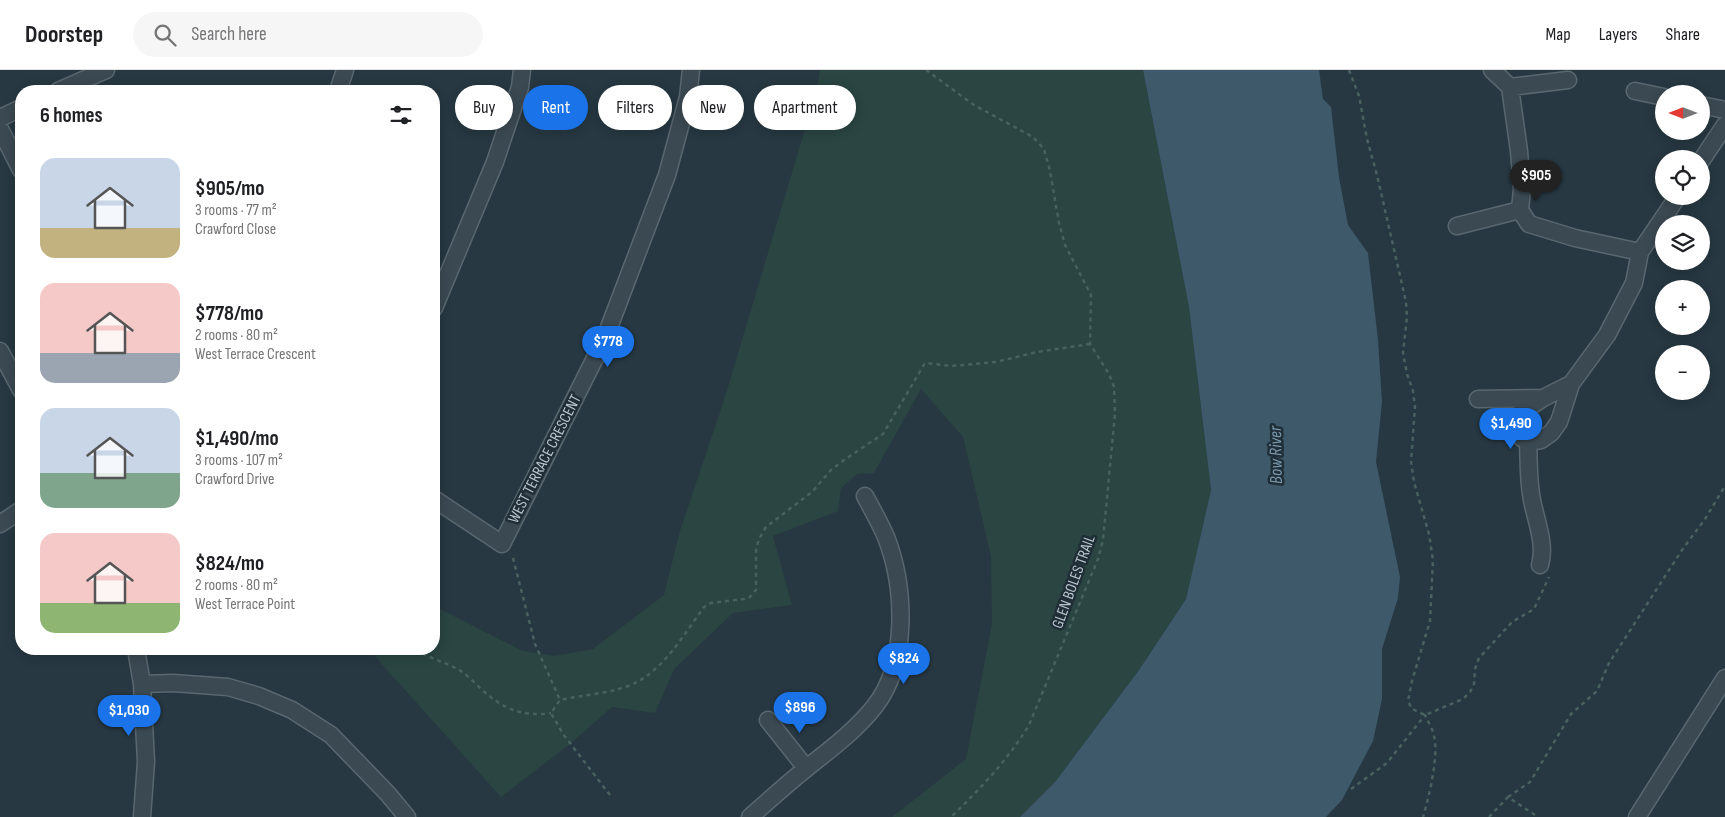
<!DOCTYPE html>
<meta charset="utf-8">
<style>
:root{--surface:#fff;--page:#f6f6f6;--text:#202124;--muted:#757577;--line:#e0e0e0;--accent:#1a73e8}
body{margin:0;font-family:"Sofia Sans Condensed",sans-serif;background:var(--page);color:var(--text);height:100vh;display:flex;flex-direction:column;font-size:19px;white-space:nowrap}
*{box-sizing:border-box;margin:0}
p{font-size:16px;color:var(--muted)}
.icon{flex:none;width:28px;height:28px;fill:none;stroke:currentColor;stroke-width:2;stroke-linecap:round;stroke-linejoin:round}
.map{position:relative;flex:1;overflow:hidden}
.details{position:absolute;left:15px;top:15px;width:425px;height:570px;display:flex;flex-direction:column;background:var(--surface);border-radius:20px;box-shadow:0 2px 12px #0003}
.details>*{flex:none}
.banner{position:absolute;left:455px;top:15px;width:475px;height:45px;display:flex;gap:10px}
.needle{width:32px;rotate:270deg}
.fabs{position:absolute;left:1655px;top:15px;display:grid;gap:10px}
.fabs a{display:grid;place-items:center;width:55px;height:55px;border-radius:50%;background:var(--surface);box-shadow:0 2px 12px #0003;font-size:25px}
.price{position:absolute;translate:-50% -42px;padding:0 11px;border-radius:18px;background:var(--accent);color:#fff;font-size:16px;line-height:32px;filter:drop-shadow(0 1px 2px #0008)}
.price::after{content:'';position:absolute;left:50%;top:30px;width:15px;height:11px;margin-left:-8px;background:inherit;clip-path:polygon(0 0,100% 0,50% 100%)}
.price.current{background:#222;color:#fff}
ul{padding:0;list-style:none}
li{display:flex;align-items:center;gap:15px;height:125px;padding:0 25px}
li span{display:grid;place-items:center;flex:none;width:140px;height:100px;border-radius:15px;color:#555}
li>.icon{margin-inline-start:auto}
span .icon{width:60px;height:60px;fill:#fffc;stroke-width:1}
li b{font-size:21px}
h2{display:flex;justify-content:space-between;align-items:center;height:60px;padding:0 25px;font-size:21px}
.chip{padding:0 18px;border-radius:22px;background:var(--surface);box-shadow:0 2px 12px #0003;font-size:18px;line-height:45px}
.chip.current{background:var(--accent);color:#fff}
header{display:flex;align-items:center;gap:30px;box-sizing:border-box;height:70px;padding:0 25px;background:var(--surface);border-bottom:1px solid var(--line)}
header strong{font-size:24px}
nav{display:flex;gap:28px;margin-inline-start:auto;font-size:18px}
.search{width:350px;height:45px;background:var(--page);display:flex;align-items:center;gap:12px;box-sizing:border-box;padding:0 18px;border-radius:28px;color:var(--muted);font-size:19px}
.map>svg:first-child{display:block}
.green{fill:#2a4542}
.water{fill:#3d596a}
.lines{fill:none;stroke-linecap:round;stroke-linejoin:round}
.minor-casing{stroke:#59676f;stroke-width:19}
.path{stroke:#49615f;stroke-width:2.5;stroke-dasharray:4 4;stroke-linecap:butt}
.minor{stroke:#3b4952;stroke-width:16}
.labels{text-anchor:middle;dominant-baseline:central;stroke-width:5;stroke-linejoin:round;paint-order:stroke}
.street-label{font-size:16px;fill:#b8c4cc;stroke:#202e37}
.water-label{font-size:18px;font-style:italic;fill:#799aae;stroke:#202e37}
</style>
<header>
<strong>Doorstep</strong>
<div class="search"><svg class="icon" aria-label="search" viewBox="0 0 24 24"><circle cx="10" cy="10" r="6"/><path d="M15 15l6 6"/></svg>Search here</div>
<nav><a>Map</a><a>Layers</a><a>Share</a></nav>
</header>
<div class="map">
<svg width="1725" height="747" viewBox="0 0 1725 747">
<rect width="100%" height="100%" fill="#273842"/>
<path class="green" d="M 820,0 L 1143,0 L 1189,237 L 1211,420 L 1186,529 L 1139,600 L 1055,712 L 1020,747 L 892,747 L 966,689 L 992,554 L 991,486 L 963,367 L 921,319 L 874,403 L 857,404 L 841,418 L 838,441 L 773,466 L 792,535 L 733,543 L 674,599 L 655,643 L 612,637 L 570,674 L 501,727 L 371,582 L 363,579 L 434,579 L 434,536 L 523,581 L 554,586 L 593,579 L 664,525 L 680,461 L 724,330 L 817,19 Z"/>
<path class="water" d="M 1143,0 L 1319,0 L 1323,29 L 1331,37 L 1339,107 L 1348,155 L 1368,183 L 1378,270 L 1382,332 L 1376,392 L 1400,507 L 1398,528 L 1382,579 L 1382,629 L 1373,671 L 1342,730 L 1326,747 L 1020,747 L 1055,712 L 1139,600 L 1186,529 L 1211,420 L 1189,237 Z"/>
<g class="lines">
<defs>
<path id="minor" d="M 1492,0 L 1510,17 L 1568,10
M 1510,17 L 1519,81 L 1522,119 L 1520,140 L 1529,154 L 1575,168 L 1640,182
M 58,21 L 106,0
M 338,21 L 345,0
M 1635,21 L 1664,27
M 1701,35 L 1725,40
M 0,48 L 21,38
M 0,59 L 21,100
M 1701,91 L 1725,55
M 1457,156 L 1520,140
M 434,238 L 495,92 L 520,17 L 522,0
M 0,281 L 21,320
M 1571,314 L 1543,328 L 1519,344 L 1515,353 L 1517,361 L 1522,368 L 1528,372 L 1541,370 L 1551,363 L 1559,352 L 1571,314 L 1607,265 L 1634,213 L 1640,182 L 1678,126
M 1478,329 L 1543,328
M 1528,372 C 1529,391 1528,411 1532,430 C 1536,451 1546,474 1540,495
M 434,429 L 502,474 L 605,268 L 667,105 L 688,27 L 691,0
M 0,454 L 21,440
M 136,579 L 142,614 L 146,692 L 142,747
M 142,614 L 173,613 L 228,617 L 259,626 L 292,640 L 331,665 L 388,724 L 407,747
M 768,650 L 806,698
M 750,747 C 769,730 788,713 808,697 C 832,678 856,660 875,636 C 909,592 905,516 886,467 C 880,453 872,439 865,426
M 1637,747 L 1725,608"/>
</defs>
<use href="#minor" class="minor-casing"/>
<path class="path" d="M 926,0 L 974,35 L 1033,67 L 1044,79 L 1050,101 L 1059,153 L 1065,175 L 1091,225 L 1090,274 L 1109,304 L 1114,317 L 1115,344 L 1103,470 L 1098,489 L 1029,655 C 1007,691 981,718 951,747
M 1349,0 L 1359,26 L 1367,69 L 1377,105 L 1406,232 L 1407,247 L 1403,283 L 1407,304 L 1413,321 L 1415,337 L 1411,392 L 1414,412 L 1429,464 L 1433,490 L 1430,551 L 1412,611 L 1408,631 L 1412,639 L 1425,645 L 1463,629 L 1470,622 L 1474,614 L 1475,599 L 1479,588 L 1512,552 L 1534,539 L 1549,507
M 513,488 L 535,574 L 560,630
M 416,579 C 429,589 446,592 461,601 C 468,606 475,613 481,619 C 503,639 522,647 551,643
M 1351,719 L 1387,693 L 1425,645 C 1428,652 1433,659 1434,666 C 1439,686 1429,727 1423,747
M 610,725 L 563,664 L 551,643 L 560,630 C 581,625 616,623 635,613 C 664,599 685,563 704,537 L 711,533 L 744,529 L 750,527 L 756,520 L 756,480 L 759,469 L 766,457 L 812,422 L 831,400 L 844,390 L 883,364 L 925,293 L 952,296 L 996,292 L 1037,282 L 1090,274
M 1508,727 L 1530,712 L 1571,644 L 1597,621 L 1609,593 L 1682,480 L 1705,449 L 1725,416
M 1489,747 L 1508,727 L 1538,747"/>
<use href="#minor" class="minor"/>
</g>
<g class="labels">
<g class="street-label">
<text transform="translate(545 389) rotate(-63)">WEST TERRACE CRESCENT</text>
<text transform="translate(1074 512) rotate(-70)">GLEN BOLES TRAIL</text>
</g>
<g class="water-label">
<text transform="translate(1276 385) rotate(-91)">Bow River</text>
</g>
</g>
</svg>
<div class="fabs">
<a><svg class="needle" viewBox="-14 -14 28 28"><path d="M0-13l5 13h-10z" fill="#e53935"/><path d="M0 13l5-13h-10z" fill="#757577"/></svg></a>
<a><svg class="icon" aria-label="locate" viewBox="0 0 24 24"><circle cx="12" cy="12" r="6"/><path d="M12 2v4M12 18v4M2 12h4M18 12h4"/></svg></a>
<a><svg class="icon" aria-label="layers" viewBox="0 0 24 24"><path d="M12 4l9 5-9 5-9-5zM3 14l9 5 9-5"/></svg></a>
<a>+</a>
<a>−</a>
</div>
<b class="price current" style="left:1536px;top:132px">$905</b>
<b class="price" style="left:608px;top:298px">$778</b>
<b class="price" style="left:1511px;top:380px">$1,490</b>
<b class="price" style="left:904px;top:615px">$824</b>
<b class="price" style="left:800px;top:664px">$896</b>
<b class="price" style="left:129px;top:667px">$1,030</b>
<div class="banner">
<a class="chip">Buy</a>
<a class="chip current">Rent</a>
<a class="chip">Filters</a>
<a class="chip">New</a>
<a class="chip">Apartment</a>
</div>
<section class="details">
<h2>6 homes<svg class="icon" aria-label="filters" viewBox="0 0 24 24"><path d="M4 7h16M4 17h16"/><circle cx="9" cy="7" r="2"/><circle cx="15" cy="17" r="2"/></svg></h2>
<ul>
<li><span style="background:linear-gradient(#c9d6e8 70%,#c2b280 0)"><svg class="icon" aria-label="home" viewBox="0 0 24 24"><path d="M3 11l9-7 9 7M6 9v11h12V9"/></svg></span><div><b>$905/mo</b><p>3 rooms · 77 m²</p><p>Crawford Close</p></div></li>
<li><span style="background:linear-gradient(#f6c9c9 70%,#9aa5b1 0)"><svg class="icon" aria-label="home" viewBox="0 0 24 24"><path d="M3 11l9-7 9 7M6 9v11h12V9"/></svg></span><div><b>$778/mo</b><p>2 rooms · 80 m²</p><p>West Terrace Crescent</p></div></li>
<li><span style="background:linear-gradient(#c9d6e8 65%,#7fa58c 0)"><svg class="icon" aria-label="home" viewBox="0 0 24 24"><path d="M3 11l9-7 9 7M6 9v11h12V9"/></svg></span><div><b>$1,490/mo</b><p>3 rooms · 107 m²</p><p>Crawford Drive</p></div></li>
<li><span style="background:linear-gradient(#f6c9c9 70%,#8fb573 0)"><svg class="icon" aria-label="home" viewBox="0 0 24 24"><path d="M3 11l9-7 9 7M6 9v11h12V9"/></svg></span><div><b>$824/mo</b><p>2 rooms · 80 m²</p><p>West Terrace Point</p></div></li>
</ul>
</section>
</div>
